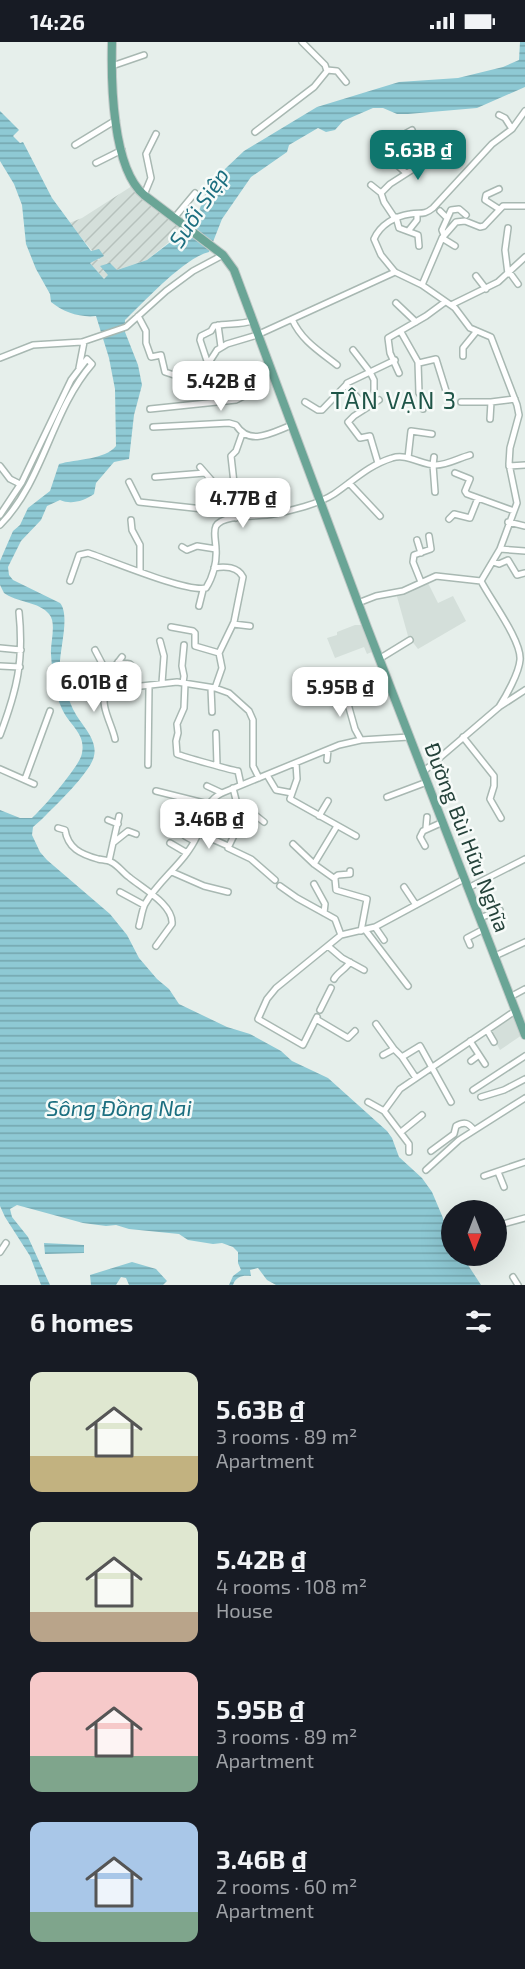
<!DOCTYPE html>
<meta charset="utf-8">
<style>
:root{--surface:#171b24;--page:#242831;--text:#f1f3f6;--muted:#9ea1a6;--accent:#0f766e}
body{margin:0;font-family:"Exo 2",sans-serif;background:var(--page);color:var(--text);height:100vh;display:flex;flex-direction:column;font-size:22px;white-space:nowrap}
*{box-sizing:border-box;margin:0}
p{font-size:20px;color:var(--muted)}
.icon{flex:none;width:33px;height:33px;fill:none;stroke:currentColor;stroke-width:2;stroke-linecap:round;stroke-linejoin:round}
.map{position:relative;height:1243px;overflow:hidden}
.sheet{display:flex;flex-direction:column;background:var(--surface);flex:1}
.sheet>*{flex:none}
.needle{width:39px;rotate:180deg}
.controls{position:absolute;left:441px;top:1158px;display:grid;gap:12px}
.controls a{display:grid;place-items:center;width:66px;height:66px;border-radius:50%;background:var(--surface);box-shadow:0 6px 24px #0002;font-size:30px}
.price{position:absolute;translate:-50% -51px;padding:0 14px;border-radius:12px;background:#fff;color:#222;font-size:20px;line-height:39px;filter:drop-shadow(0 2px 3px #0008)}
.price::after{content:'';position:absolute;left:50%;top:36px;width:18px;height:14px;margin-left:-9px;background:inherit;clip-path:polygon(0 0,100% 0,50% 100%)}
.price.selected{background:var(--accent);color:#fff}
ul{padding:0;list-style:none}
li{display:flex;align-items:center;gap:18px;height:150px;padding:0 30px}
li span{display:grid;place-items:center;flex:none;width:168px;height:120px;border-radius:12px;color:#555}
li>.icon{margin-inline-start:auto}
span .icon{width:72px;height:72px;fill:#fffc;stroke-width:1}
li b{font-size:26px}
h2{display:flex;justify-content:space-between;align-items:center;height:72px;padding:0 30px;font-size:26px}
.status{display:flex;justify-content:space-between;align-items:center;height:42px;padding:0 30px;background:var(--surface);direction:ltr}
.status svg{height:16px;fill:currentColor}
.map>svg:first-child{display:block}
.built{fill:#d4dfda}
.industrial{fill:url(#industrial-furrows)}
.water{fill:url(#water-rules)}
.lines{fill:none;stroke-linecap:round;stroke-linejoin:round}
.street-casing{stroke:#a8b8b2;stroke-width:8}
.primary-casing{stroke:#c2cac8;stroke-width:10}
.street{stroke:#fff;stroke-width:5}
.primary{stroke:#6aa596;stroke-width:8}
.labels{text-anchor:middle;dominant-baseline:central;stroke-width:5;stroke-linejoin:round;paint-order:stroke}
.street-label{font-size:21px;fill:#24423a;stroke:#f7fbf9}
.water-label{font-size:22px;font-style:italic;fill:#1c6f80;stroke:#f7fbf9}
.quarter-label{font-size:24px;letter-spacing:1.5px;fill:#1f5548;stroke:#f7fbf9}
</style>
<div class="status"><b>14:26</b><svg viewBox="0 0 49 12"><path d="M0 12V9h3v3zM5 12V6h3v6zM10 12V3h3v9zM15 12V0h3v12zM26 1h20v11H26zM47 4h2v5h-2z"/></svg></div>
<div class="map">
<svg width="525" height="1243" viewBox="0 0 525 1243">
<defs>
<pattern id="industrial-furrows" width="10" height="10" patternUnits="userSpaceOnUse" patternTransform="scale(1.5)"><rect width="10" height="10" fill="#d4dfda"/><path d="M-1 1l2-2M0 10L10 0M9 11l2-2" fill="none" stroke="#b6c1bc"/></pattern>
<pattern id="water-rules" width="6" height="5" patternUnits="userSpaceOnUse" patternTransform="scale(1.5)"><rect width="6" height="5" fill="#8ec9d4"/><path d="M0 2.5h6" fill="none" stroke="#74a5ad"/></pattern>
</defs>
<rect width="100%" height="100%" fill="#e6efeb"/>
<path class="built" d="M 427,539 L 438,561 L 453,554 L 466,579 L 418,607 L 408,594 L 396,551 Z
M 355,583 L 364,583 L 374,609 L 367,612 L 364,605 L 335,616 L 327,596 L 337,593 L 337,590 Z
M 212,759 L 231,767 L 224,787 L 208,782 L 210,777 L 205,775 Z
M 514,972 L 522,993 L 500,1008 L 489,988 Z"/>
<path class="industrial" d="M 132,144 L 186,186 L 147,218 L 117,228 L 104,237 L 90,221 L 94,217 L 100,218 L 69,181 L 82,176 Z"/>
<path class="water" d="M 520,0 L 525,0 L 525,45 L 477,66 L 408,72 L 397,72 L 383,66 L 373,66 L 343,79 L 335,88 L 326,90 L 318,86 L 289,103 L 287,110 L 251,135 L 222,177 L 209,210 C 184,216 145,259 125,278 L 125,290 L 138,323 L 142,343 L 134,373 L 129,417 L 114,420 L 96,441 L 94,452 C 84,459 71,463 60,458 L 47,464 L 41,478 L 21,499 L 8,525 L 9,533 L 13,538 L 60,561 C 71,574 58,611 60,629 C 61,637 70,661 74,669 C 81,683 98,697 94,714 C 91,730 54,765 41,778 L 33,785 L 32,793 L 40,810 L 47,818 L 110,872 L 127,893 L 139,916 L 157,937 L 169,947 L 179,962 L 227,985 L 250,992 L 281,1009 L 292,1019 L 328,1036 L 387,1089 L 392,1096 L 399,1115 L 422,1136 L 432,1150 L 443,1176 L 445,1207 L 450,1213 L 468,1223 L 481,1243 L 276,1243 L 267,1238 L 258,1226 L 250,1228 L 251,1234 C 243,1233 236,1234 233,1243 L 229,1243 L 233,1234 L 241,1228 L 238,1221 L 238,1210 L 233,1205 L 222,1201 L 213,1202 L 188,1198 L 179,1192 L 129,1187 L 116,1183 L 106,1184 L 83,1181 L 17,1163 L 10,1167 L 12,1175 L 28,1195 L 50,1243 L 41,1243 L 30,1214 L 5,1175 L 0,1164 L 0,768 L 20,776 L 32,776 C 42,767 81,723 82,711 C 86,691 69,683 62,667 C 55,652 52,629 51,612 C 50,601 57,581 49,572 C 40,560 16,560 4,551 L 0,543 L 0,519 L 13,489 L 20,483 L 28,466 L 50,449 L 59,422 C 76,417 105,418 116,404 L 115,347 L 109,316 L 96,274 C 81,276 63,270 51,260 L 50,252 L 36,227 L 26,202 L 22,163 L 14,142 L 0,119 L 0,69 L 19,88 L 13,94 L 20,101 L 23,100 L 52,156 L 91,209 L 99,207 L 104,214 L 90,221 L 104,237 L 108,233 L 100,224 L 110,221 L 117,228 L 147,218 L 194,182 L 208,145 L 226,126 L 244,109 L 317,65 L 399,40 L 458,36 L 503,25 L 519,18 Z
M 44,1201 L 84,1203 L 84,1211 L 45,1212 Z
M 132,1220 L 156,1227 L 167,1239 L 163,1243 L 129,1243 L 126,1236 L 121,1235 L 116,1243 L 91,1243 L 90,1233 Z"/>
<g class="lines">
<defs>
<path id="street" d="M 112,24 L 144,13
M 327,28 L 337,29 L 346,40
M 499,73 L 505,76 L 512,87
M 255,90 L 314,45 L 327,29 L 325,23 L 302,0
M 377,95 L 387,114 L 406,131
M 75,103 L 116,78
M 96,121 L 122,108
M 371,143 L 381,151
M 144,153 L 151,136 L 146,112 L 156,92
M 499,167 L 485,158 L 486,153 L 499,147
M 440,169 L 447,176
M 175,175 L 195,151
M 394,175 L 384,160 L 381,151 L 390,142 L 415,126 L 415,123 L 401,97 L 403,93 L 412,88
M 396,175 L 399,186 L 418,193 L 419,204
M 409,188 L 417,178 L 417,172
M 444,193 L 442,188 L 451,168 L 459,167 L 466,173
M 442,196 L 455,204
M 510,231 L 518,242
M 508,232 L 505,208 L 508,186
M 476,234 L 486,247
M 422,243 L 442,196 L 456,180 L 465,179 L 480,185 L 484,184 L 503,164 L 525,164
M 396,261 L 416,280
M 451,263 L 498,240 L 525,215
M 138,274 L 146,289 L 146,301 L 151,315 L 161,313 L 165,330 L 174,333 L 195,328 L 208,322 L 217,308 L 227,302 L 257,293 L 395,230
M 292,277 C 301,298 319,309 337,323
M 218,283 L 221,305
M 401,290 L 418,320 L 419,351 L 424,359 L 423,367
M 353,308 L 370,330 L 347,341 L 346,343 L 366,365
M 463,314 L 463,306 L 476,290
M 0,316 L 33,303 L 82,300 L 126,285 L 166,249 L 193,229 L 223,213
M 419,321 L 436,317 L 446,349
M 208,322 L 200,298 L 201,294 L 211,289 L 214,284 C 228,281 239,283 252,279
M 79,326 L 84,300
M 399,331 L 390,311 L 388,296 L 426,274 L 445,260
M 374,348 L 374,338 L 370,330 L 395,318
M 305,360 L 318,368 L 322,368 L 346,343
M 461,360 L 491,360 L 515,357
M 150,367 L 236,358 L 246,353 L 247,338 L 270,327
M 490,377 L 491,360
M 153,385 L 229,381 L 236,383 C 250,405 273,390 292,383
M 434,415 L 433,423 L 435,450
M 408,416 L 411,389 L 432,392
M 378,421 L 370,394 L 360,396 L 348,380 L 354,374 L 379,358
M 0,424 L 10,437 L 20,442
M 509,424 L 525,423
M 200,425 L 220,448 L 236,476
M 455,431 L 470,437 L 465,449 L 467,452 L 514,469
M 155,435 L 205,431
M 129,440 L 139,460 L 212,468 L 227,462
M 234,441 L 238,452
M 349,441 L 380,474
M 220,448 L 234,441 L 231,414 L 236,409 L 242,392
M 0,473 L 22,440 L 71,338 L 87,317 L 92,322 C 51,369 44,439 0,483
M 449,477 L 454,472 L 470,476 L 478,456
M 131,478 L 132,488 L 140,503 L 140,529
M 508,480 L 525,484
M 417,498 L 421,511
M 182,505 L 187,508 L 197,504 L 216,507
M 500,507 L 525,509
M 493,520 L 499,522 L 508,518 L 517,533 L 525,531
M 214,526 C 225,524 238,525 243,535 L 234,580 L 219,611 L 222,626 L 215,646
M 70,539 L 79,513 L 88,511 C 110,518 187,551 206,546 C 213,535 217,520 216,507 C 216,500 213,490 216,484 C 223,472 260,475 273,472 C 290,469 319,462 334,452 C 353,439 369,423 392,416 C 407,411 421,423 436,423 C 447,423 459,416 470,413
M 481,539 L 500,507 L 517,461 L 509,422 L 510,406 L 519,373 L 517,363 L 491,295 L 470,286 L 455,266 L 422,243 L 395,230 L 381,213 L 374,197 C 380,183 395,174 410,172 C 421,170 423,174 433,166 L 492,102 L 512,87 L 525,69
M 481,539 C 490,557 522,599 520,618 C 519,631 506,654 499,665
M 421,540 L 413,520 L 414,513 L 431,507 L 429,494
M 358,561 L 376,554 L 403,549 L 436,534 L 481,539
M 199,564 L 203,548
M 233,582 L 250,584
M 171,585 L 193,589 L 195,591 L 195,604 L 219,611
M 160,599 L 164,614 L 162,641
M 0,606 L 21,608
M 95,608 L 106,629 L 109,647
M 379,617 L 410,598
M 118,620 L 130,622 L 132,624 L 131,646
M 0,624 L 20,625
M 106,629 L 115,628 L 116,623 L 122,615
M 183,641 L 184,634 L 182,624 L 184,603
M 185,641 L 184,666 L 177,682 L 178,691 L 176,699 L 177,712 C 181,714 234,729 238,729 L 241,743
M 331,641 L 343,642 L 347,645 L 346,655 L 355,687 L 361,698
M 211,646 L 212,670
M 216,691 L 217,723
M 0,693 C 17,648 24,619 19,570
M 463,695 L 494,734 L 494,744 L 490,757 L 501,776
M 115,697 C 112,682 99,663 106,648 L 177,640 L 215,646 L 229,651 L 249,669 L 253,678 L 253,724 L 259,736
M 327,718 L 328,708
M 296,721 L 297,737 L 290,757 L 356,794
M 148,723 L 149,644
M 0,727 L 34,742
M 423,730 L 499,665 L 525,648
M 267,733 L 276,748 L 292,751
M 25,737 L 50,669
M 207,744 L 222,751
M 233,746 L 237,762 L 249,768 L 264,780
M 156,749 L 208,762
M 387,755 L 427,740
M 244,765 L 238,785 L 228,806 L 251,817 L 275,838
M 174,774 L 184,771 L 188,757
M 319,774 L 328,759
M 108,778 L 118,782
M 58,786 L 65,788 C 68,806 80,812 98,817 C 102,818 108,818 111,820 C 118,823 123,831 129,835 C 142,846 174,863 172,882 L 156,904
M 426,786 L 427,775
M 176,789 L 181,789 L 185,794 L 194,799
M 199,791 L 228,804
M 113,801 L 128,789 L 136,792
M 170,801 L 187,811
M 293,802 L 314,822 L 335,837 L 336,848 L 367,857 L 361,889
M 425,804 L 420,795 L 423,789 L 443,780
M 109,819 L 119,774
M 314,822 L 337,784
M 172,830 L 204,844 L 228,850
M 334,836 L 338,833 L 350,832 L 350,829
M 314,842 L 325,862 L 324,871
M 280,844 L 297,856 L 335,877 L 341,893
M 404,845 L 416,863
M 468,846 L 525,817
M 120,850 L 144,863
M 480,876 L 500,868
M 139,884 C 141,877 142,868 145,862 C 159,837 185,821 197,794 C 206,777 203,760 222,751 L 339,703 L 361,698 L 409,695
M 375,885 L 384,898
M 366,889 L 408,944
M 470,903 L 467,896 L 484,887
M 328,904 L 342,916 L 364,928
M 495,914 L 525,900
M 334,937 C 338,930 346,927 350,920
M 510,955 L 525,947
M 320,968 L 331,946
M 317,975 L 303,1003 L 258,977 L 267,957 L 276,946 L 341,893 L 375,885 L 464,837
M 316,977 L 348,996 L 355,989
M 376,982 L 394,1007 L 402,1015 L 420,1004 L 451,1060
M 487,988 L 494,1000
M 470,999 L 485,1022
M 383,1013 L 394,1007
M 402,1015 L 416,1036
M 471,1019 L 479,1013
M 473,1048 L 525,1014
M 481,1055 L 504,1048 L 525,1037
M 368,1060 L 384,1069 L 409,1102 L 409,1110
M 384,1069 L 400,1047 L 515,969
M 401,1090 L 422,1073
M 431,1109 L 454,1092 L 456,1084 C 465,1079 468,1081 474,1088
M 426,1128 L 459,1098 L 525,1056
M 498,1130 L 504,1145
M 484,1134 L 525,1120
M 496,1184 L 525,1176
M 0,1210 L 6,1201
M 513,1235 L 518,1243"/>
<path id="primary" d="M 112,0 C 111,39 112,126 144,153 L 223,213 L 234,228 L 367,585 L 525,993"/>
</defs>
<use href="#street" class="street-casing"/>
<use href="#primary" class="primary-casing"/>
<use href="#street" class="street"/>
<use href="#primary" class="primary"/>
</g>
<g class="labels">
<g class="street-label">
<text transform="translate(468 795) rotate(69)">Đường Bùi Hữu Nghĩa</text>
</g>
<g class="water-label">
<text transform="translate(198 165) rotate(-57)">Suối Siệp</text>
<text x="119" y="1065">Sông Đồng Nai</text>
</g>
<g class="quarter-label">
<text x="394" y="357">TÂN VẠN 3</text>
</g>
</g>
</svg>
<div class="controls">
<a><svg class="needle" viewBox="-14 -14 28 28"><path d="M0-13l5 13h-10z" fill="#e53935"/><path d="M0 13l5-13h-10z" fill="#9ea1a6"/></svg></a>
</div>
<b class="price selected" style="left:418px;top:139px">5.63B ₫</b>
<b class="price" style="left:221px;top:370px">5.42B ₫</b>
<b class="price" style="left:243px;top:487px">4.77B ₫</b>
<b class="price" style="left:94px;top:671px">6.01B ₫</b>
<b class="price" style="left:340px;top:676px">5.95B ₫</b>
<b class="price" style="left:209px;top:808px">3.46B ₫</b>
</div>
<section class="sheet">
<h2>6 homes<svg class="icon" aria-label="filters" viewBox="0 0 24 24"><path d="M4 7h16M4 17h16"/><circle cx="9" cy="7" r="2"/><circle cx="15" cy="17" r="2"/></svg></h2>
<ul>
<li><span style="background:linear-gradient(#dfe7d0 70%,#c2b280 0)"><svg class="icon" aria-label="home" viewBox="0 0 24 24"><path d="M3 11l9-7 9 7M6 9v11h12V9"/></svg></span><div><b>5.63B ₫</b><p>3 rooms · 89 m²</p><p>Apartment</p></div></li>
<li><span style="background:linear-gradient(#dfe7d0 75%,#b9a48a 0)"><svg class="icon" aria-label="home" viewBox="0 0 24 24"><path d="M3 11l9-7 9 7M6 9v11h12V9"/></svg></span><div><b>5.42B ₫</b><p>4 rooms · 108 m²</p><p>House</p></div></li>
<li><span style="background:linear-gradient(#f6c9c9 70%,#7fa58c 0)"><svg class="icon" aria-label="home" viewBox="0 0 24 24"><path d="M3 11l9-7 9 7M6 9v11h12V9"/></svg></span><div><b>5.95B ₫</b><p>3 rooms · 89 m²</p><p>Apartment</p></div></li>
<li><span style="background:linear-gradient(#a9c7e8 75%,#7fa58c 0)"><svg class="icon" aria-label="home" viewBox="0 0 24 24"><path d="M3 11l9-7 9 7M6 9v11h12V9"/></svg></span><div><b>3.46B ₫</b><p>2 rooms · 60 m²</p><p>Apartment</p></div></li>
</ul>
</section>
